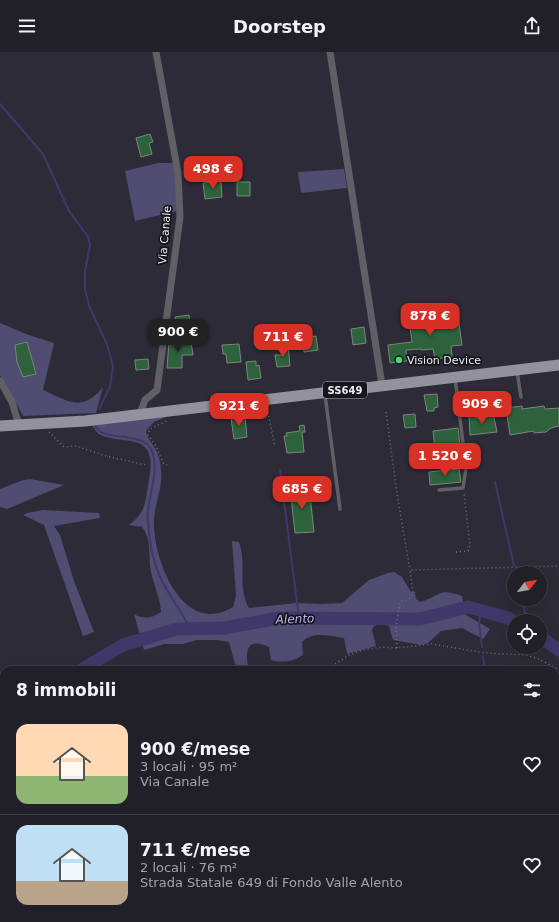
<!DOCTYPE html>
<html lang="it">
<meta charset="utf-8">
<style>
:root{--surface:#212029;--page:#2d2d35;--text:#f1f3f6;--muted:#a2a3a8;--line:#3e3e46;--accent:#d93025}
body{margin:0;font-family:"DejaVu Sans",sans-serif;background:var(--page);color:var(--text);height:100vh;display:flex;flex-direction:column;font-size:15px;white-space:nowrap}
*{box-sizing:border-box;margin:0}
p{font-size:13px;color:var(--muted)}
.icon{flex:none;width:22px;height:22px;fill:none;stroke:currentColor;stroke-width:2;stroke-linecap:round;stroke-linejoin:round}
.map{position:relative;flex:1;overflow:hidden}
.side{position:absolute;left:0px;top:614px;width:559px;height:256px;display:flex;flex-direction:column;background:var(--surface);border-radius:12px 12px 0 0;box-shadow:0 4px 16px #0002,0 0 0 1px var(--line)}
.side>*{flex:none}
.needle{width:26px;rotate:59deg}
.controls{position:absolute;left:507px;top:514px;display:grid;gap:8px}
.controls a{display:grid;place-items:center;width:40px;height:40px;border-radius:50%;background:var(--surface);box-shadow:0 4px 16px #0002,0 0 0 1px var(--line);font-size:20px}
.price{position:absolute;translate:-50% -34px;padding:0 9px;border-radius:8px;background:var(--accent);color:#fff;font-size:13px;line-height:26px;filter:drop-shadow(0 1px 2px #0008)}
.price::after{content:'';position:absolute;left:50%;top:24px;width:12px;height:9px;margin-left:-6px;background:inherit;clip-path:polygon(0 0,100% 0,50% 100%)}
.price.on{background:#222;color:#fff}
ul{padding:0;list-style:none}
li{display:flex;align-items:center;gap:12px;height:100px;padding:0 16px}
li+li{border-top:1px solid var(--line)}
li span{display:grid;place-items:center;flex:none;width:112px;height:80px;border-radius:12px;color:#555}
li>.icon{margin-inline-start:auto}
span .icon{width:48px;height:48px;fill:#fffc;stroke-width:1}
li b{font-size:17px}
h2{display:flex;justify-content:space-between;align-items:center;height:48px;padding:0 16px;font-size:17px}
header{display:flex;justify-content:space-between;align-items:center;height:52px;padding:0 16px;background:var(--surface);font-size:18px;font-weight:800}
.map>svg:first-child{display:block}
.green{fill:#504c72}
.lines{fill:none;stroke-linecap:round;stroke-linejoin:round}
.stream{stroke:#40386a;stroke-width:2}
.river{stroke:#40386a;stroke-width:13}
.building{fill:#2d623d;stroke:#7a867c}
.path{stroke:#72717b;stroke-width:1.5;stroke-dasharray:1 3;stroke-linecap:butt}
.service{stroke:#605f65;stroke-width:3.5}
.minor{stroke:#605f65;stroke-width:7}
.primary{stroke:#92919d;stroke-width:11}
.poi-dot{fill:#47d779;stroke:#15151a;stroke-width:1.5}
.labels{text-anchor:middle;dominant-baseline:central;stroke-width:3.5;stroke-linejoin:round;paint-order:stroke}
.shield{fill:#15151a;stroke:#acacb3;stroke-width:1}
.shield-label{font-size:10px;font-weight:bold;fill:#edecf4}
.street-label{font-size:11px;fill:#edecf4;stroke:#15151a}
.poi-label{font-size:11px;fill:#edecf4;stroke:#15151a;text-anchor:start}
.water-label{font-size:12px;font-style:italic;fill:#bcb6f7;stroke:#15151a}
</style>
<header><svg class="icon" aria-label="menu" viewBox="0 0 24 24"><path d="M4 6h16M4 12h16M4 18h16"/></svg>Doorstep<svg class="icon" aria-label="share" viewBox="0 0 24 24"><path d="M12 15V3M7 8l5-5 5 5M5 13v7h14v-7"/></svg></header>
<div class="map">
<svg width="559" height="870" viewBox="0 0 559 870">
<rect width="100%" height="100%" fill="#2c2b37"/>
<path class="green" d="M 158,111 L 175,111 L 177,159 L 135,169 L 125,119 Z
M 344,117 L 347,136 L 301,141 L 298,120 Z
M 0,271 L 26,282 L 54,291 L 43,338 C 68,349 82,361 103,335 L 96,361 L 23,364 L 0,323 Z
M 175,361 L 154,370 L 146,379 C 147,387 153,392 156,398 C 159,404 161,412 161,419 C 163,435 155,451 154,467 C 152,505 182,586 233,555 L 236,544 L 232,489 L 239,490 C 247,512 237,535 249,556 L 297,551 L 321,552 L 342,551 L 369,528 L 388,521 L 394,520 L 402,525 L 411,540 L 415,540 L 416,547 L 420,550 C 441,544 438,535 462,544 L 466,563 L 490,577 L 483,587 L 462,576 L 441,579 L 428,591 L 422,593 L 393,588 L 389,574 C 382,572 375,570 372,578 L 376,594 L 347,602 L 344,586 C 330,584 313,579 302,590 L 303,603 C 293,610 282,611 271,608 L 269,595 C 248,585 245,597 248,615 L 240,617 L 235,612 L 229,590 L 216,588 L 197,588 L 183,592 L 164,592 L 144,598 L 134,562 C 144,568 153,566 161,560 C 160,544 152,530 150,514 C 149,502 151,486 142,475 L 129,473 C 145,461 145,452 148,434 C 149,425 152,414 150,406 C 147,382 115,392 99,382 C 96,380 94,376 92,373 Z
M 30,427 L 64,433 L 7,457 L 0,455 L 0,437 L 23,428 Z
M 43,458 L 99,461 L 100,466 L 54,474 L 60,483 L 74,529 L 94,580 L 83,584 L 44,473 L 23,463 L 27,461 Z"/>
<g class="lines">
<path class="stream" d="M 0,52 L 43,102 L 69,159 L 88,185 L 90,193 L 85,219 L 85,237 L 89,254 L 107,292 L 113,314 L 110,335 L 99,357
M 95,373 C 101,391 140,378 151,397 C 162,419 145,447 148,470 C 149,488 153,510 161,527 C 169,544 182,559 190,577
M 280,418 L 299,566
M 495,430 L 514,514
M 515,518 L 516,521
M 522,547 L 527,569
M 481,559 L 479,571 L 482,595
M 483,604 L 485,618
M 522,866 L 522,870"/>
<path class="river" d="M 540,585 L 559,598
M 81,618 L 123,593 L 177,577 L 224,576 L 279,566 L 420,567 L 468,555 L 508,566 L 514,570
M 0,639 L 4,639"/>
</g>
<path class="building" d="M 150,82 L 153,90 L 149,91 L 152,102 L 141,105 L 136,86 Z
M 221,129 L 222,145 L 205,147 L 203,131 Z
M 237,130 L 250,130 L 250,144 L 237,144 Z
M 454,260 L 455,266 L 458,265 L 462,293 L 451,294 L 452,305 L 435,307 L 433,297 L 421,298 L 421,297 L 406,298 L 407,309 L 390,311 L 388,293 L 412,290 L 409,267 Z
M 189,263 L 191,279 L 177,280 L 175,265 Z
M 364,275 L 366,291 L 353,293 L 351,277 Z
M 316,284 L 318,298 L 304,300 L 302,286 Z
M 169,289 L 191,290 L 193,303 L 182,303 L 182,316 L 167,316 Z
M 27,290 L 36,322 L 23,325 L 17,310 L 15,293 Z
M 239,292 L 241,310 L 227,311 L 226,302 L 223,302 L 222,293 Z
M 288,293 L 290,314 L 277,315 L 275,303 L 282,303 L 281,294 Z
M 148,307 L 149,317 L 136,318 L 135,308 Z
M 256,309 L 256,314 L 259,313 L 261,326 L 248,328 L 246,310 Z
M 437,342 L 438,355 L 434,356 L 434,359 L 427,359 L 424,343 Z
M 522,354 L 522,357 L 544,354 L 545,357 L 559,356 L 559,374 L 551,376 L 546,380 L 534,381 L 534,379 L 510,383 L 506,356 Z
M 493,361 L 497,380 L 470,383 L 469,364 L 476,363 L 476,366 L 488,365 L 488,362 Z
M 415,362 L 416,375 L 405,376 L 403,363 Z
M 245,363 L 247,385 L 234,387 L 231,366 Z
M 304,373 L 305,380 L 302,380 L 304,400 L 287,401 L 284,384 L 287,384 L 286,381 L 300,379 L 299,374 Z
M 458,376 L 461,403 L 436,405 L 433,379 Z
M 459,417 L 461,430 L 430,433 L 429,420 Z
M 309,434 L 314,480 L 295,481 L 290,436 Z"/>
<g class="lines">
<path class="path" d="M 267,356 L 275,395
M 386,360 L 397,442 L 410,518
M 166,369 L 150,377 L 148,383 L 156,394 L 163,411 L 167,413
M 49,380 L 64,395 L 76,394 L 106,404 L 146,413
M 456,500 L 468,499 L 470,492 L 464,442
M 397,596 L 396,575 L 400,550 L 409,547 L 413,542 L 410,518 L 559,514
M 330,618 L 335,612 L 349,603 L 363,598 L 382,595 L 397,596 L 432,592 L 485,601 L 526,603 L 539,607 L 559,618
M 214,870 L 216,866"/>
<path class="service" d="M 517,319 L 521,345
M 325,343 L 340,457
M 439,438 L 463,436 L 466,416 L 455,326"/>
<path class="minor" d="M 330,0 L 382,333
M 0,329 L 12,350 L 19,373
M 140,362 L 145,348 L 157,338 L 180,165 L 178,121 L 156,0"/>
<path class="primary" d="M 0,374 L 85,369 L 559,313"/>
</g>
<circle class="poi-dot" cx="399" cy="308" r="4"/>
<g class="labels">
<rect class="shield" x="323" y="330" width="44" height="16" rx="3"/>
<g class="shield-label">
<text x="345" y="338">SS649</text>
</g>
<g class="street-label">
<text transform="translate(165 183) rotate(-85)">Via Canale</text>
</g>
<g class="poi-label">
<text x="407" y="308">Vision Device</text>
</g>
<g class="water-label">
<text transform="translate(295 567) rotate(-2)">Alento</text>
</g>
</g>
</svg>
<div class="controls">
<a><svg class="needle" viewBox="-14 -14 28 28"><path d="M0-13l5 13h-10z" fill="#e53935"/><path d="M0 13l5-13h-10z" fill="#a2a3a8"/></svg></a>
<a><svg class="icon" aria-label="locate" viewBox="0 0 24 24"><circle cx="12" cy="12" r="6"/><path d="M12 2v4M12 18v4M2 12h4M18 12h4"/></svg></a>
</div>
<b class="price" style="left:213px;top:138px">498 €</b>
<b class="price" style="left:430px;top:285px">878 €</b>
<b class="price on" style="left:178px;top:301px">900 €</b>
<b class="price" style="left:283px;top:306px">711 €</b>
<b class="price" style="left:482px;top:373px">909 €</b>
<b class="price" style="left:239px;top:375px">921 €</b>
<b class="price" style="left:445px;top:425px">1 520 €</b>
<b class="price" style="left:302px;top:458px">685 €</b>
<section class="side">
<h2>8 immobili<svg class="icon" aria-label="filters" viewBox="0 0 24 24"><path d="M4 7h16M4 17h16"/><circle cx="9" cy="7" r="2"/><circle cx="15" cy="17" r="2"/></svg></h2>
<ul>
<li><span style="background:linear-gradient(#ffd9b3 65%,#8fb573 0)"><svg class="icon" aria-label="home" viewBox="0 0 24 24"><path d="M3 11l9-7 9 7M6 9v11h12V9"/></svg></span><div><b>900 €/mese</b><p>3 locali · 95 m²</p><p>Via Canale</p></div><svg class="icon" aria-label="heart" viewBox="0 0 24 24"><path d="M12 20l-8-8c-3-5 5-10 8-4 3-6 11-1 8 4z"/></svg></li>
<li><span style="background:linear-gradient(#bfe0f5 70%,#b9a48a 0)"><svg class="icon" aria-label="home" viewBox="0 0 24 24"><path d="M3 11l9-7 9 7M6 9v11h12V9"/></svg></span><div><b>711 €/mese</b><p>2 locali · 76 m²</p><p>Strada Statale 649 di Fondo Valle Alento</p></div><svg class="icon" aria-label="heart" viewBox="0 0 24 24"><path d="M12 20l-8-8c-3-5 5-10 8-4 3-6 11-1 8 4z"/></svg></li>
</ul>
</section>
</div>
